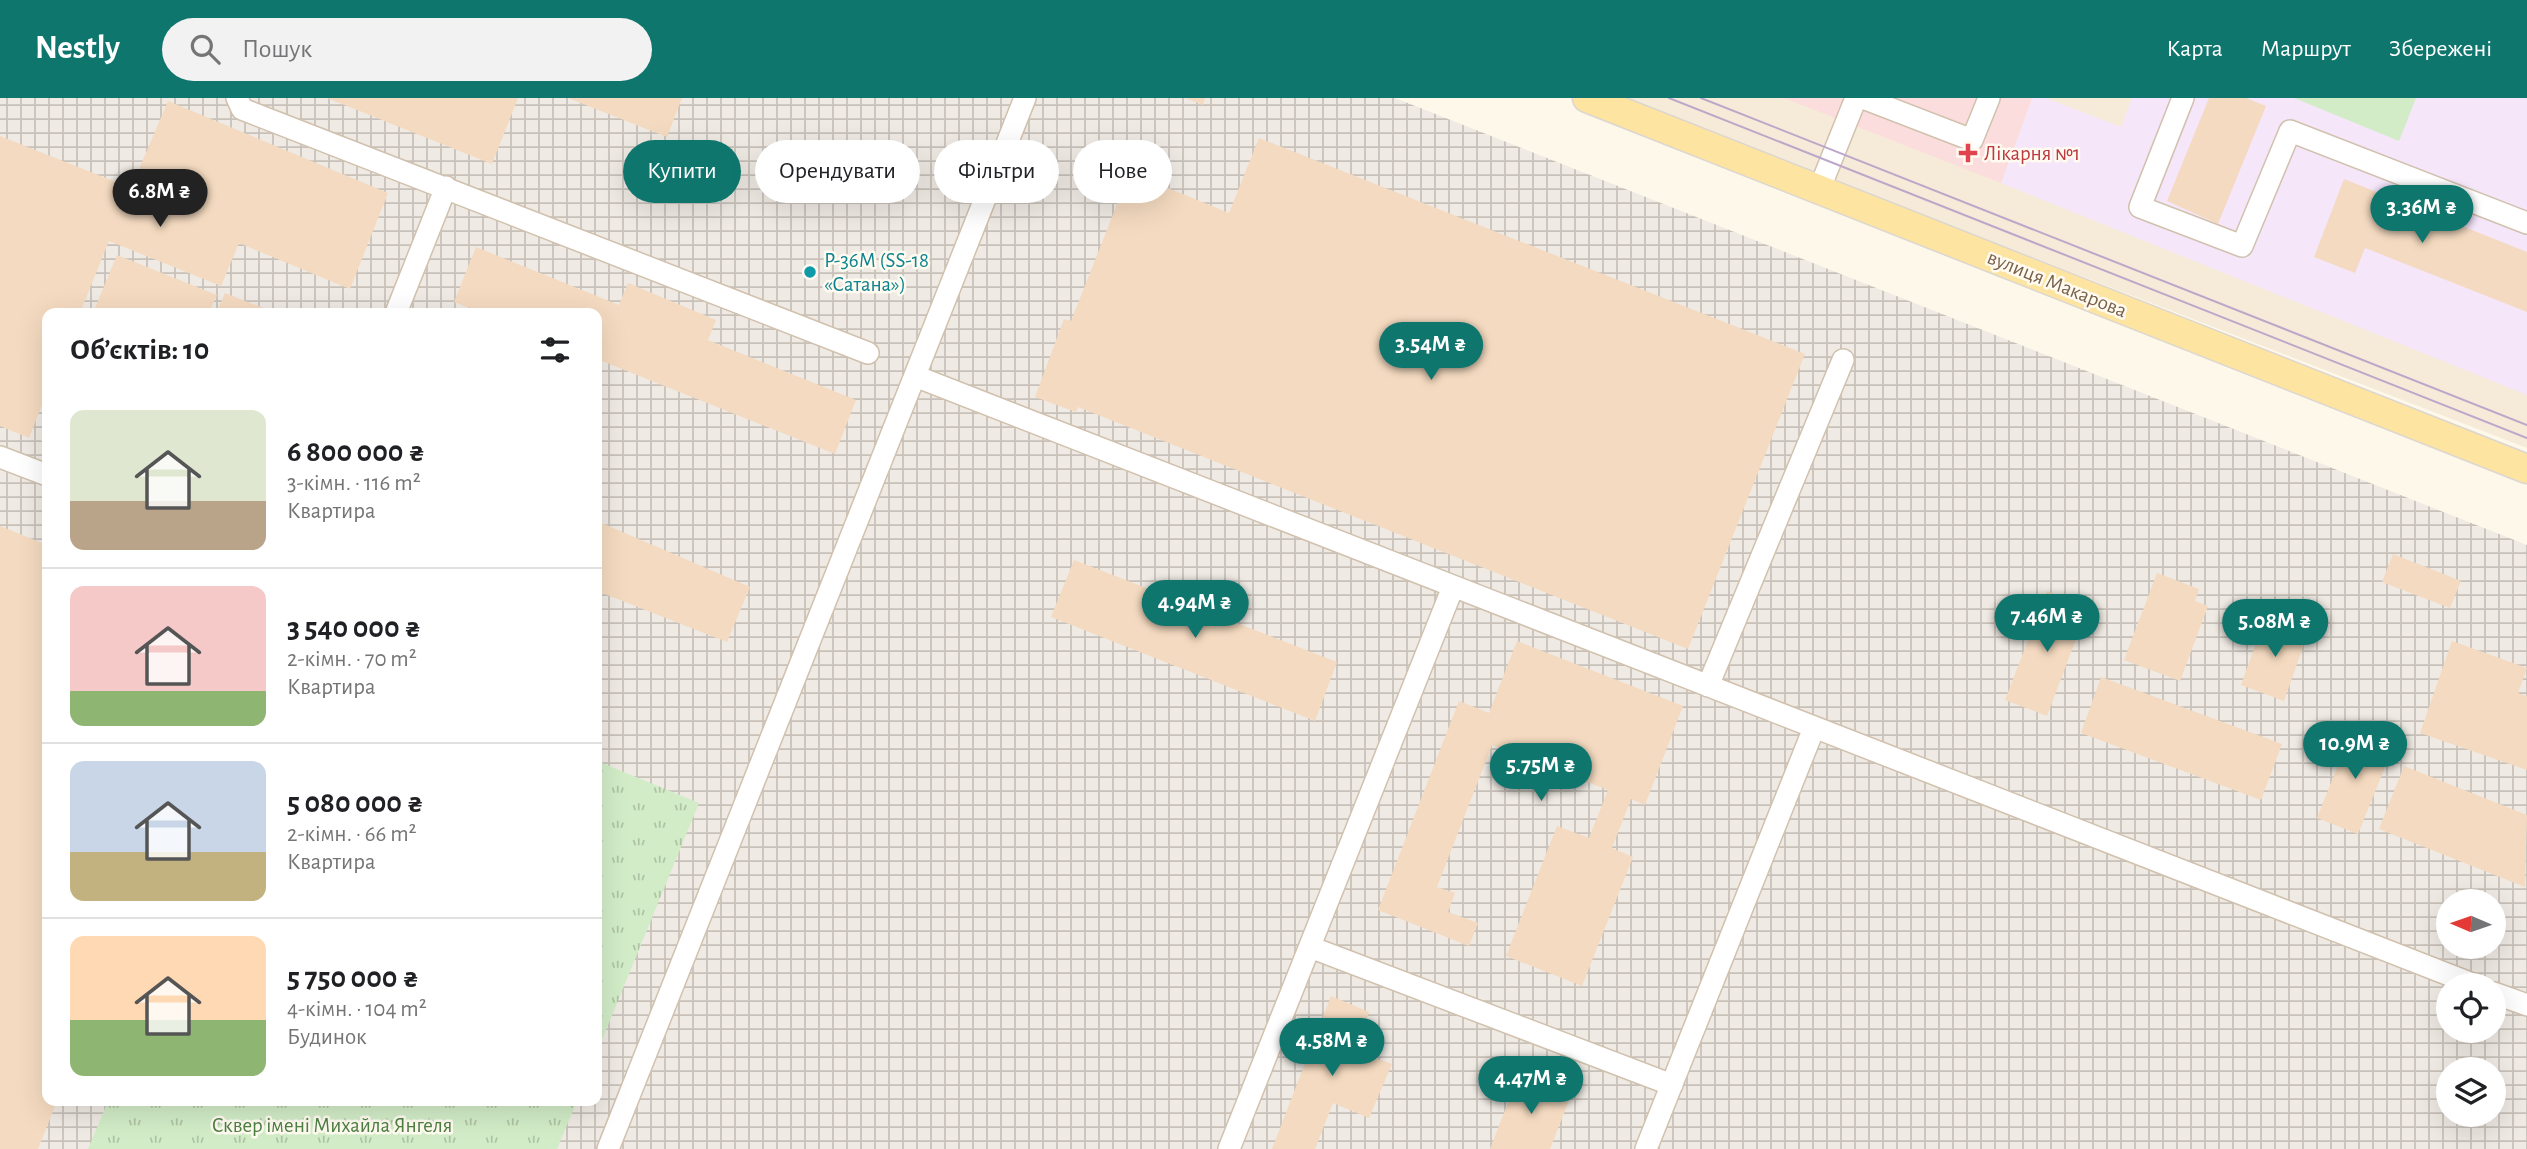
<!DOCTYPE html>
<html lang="uk">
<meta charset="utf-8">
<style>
:root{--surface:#fff;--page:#f2f2f2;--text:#202124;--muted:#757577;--line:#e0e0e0;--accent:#0f766e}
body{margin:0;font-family:"Alegreya Sans",sans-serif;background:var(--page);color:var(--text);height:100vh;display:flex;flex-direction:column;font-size:26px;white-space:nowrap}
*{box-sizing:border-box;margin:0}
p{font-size:23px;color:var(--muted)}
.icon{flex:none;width:38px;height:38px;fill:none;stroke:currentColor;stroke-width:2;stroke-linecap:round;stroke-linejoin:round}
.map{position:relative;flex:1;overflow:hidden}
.side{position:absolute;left:42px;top:210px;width:560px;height:798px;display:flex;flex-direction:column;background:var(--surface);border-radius:14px;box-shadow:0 7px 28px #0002}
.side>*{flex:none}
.banner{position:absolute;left:623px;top:42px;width:665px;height:63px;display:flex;gap:14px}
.needle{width:46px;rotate:272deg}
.buttons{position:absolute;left:2436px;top:791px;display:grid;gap:14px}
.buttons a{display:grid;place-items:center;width:70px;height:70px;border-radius:50%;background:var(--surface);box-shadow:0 7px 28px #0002;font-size:35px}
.price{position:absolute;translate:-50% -60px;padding:0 16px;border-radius:24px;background:var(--accent);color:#fff;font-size:23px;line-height:46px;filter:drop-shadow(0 2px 4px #0008)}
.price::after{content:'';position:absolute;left:50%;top:42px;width:21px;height:16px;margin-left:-10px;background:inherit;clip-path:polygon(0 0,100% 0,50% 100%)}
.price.selected{background:#222;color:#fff}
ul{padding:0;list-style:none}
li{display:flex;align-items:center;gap:21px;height:175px;padding:0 28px}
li+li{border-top:2px solid var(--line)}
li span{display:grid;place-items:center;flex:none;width:196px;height:140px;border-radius:14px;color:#555}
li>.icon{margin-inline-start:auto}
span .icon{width:84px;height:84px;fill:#fffc;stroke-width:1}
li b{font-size:30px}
h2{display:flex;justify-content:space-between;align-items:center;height:84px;padding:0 28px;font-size:30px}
.tag{padding:0 24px;border-radius:32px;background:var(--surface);box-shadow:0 7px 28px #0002;font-size:24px;line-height:63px}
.tag.selected{background:var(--accent);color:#fff}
header{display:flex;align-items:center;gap:42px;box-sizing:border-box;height:98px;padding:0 35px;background:var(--accent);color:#fff}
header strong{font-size:33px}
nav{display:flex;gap:38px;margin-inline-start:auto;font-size:24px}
.search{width:490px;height:63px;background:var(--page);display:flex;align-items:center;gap:18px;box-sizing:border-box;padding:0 24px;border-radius:38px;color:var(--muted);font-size:26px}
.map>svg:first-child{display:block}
.residential{fill:#f5ebd8}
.industrial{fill:url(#industrial-grid);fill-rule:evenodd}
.education{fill:#f5e6fa}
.medical{fill:#fcdddd}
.park{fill:url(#park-tufts)}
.garden{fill:#d2ecc7}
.building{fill:#f4dac0}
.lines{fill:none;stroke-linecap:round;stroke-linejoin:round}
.minor-casing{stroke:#d1c1ae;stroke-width:24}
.major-casing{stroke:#dcd6d0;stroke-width:31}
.minor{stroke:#fff;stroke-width:21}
.major{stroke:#fde4a1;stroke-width:28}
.tram{stroke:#bda6c9;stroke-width:2}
.health-dot{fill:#e0444e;stroke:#fffbf1;stroke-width:2.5}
.culture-dot{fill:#0f9aa8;stroke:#fffbf1;stroke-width:2.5}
.labels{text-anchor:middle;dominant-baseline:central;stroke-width:5;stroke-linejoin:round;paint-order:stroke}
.health-label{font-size:21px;fill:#be3a42;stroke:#fffbf1;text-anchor:start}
.culture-label{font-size:21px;fill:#0d838f;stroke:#fffbf1;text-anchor:start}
.street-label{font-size:21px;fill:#7a614b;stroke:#fffbf1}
.park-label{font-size:21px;fill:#4e8042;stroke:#fffbf1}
</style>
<header>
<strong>Nestly</strong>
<div class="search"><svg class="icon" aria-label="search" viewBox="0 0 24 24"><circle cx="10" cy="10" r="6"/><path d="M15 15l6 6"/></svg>Пошук</div>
<nav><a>Карта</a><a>Маршрут</a><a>Збережені</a></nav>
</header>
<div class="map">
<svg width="2527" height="1051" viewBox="0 0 2527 1051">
<defs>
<pattern id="industrial-grid" width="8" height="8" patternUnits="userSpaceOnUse" patternTransform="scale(1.75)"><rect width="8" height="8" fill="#efeae3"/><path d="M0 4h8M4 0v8" fill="none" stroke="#c7c1ba"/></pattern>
<pattern id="park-tufts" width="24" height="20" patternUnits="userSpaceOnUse" patternTransform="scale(1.75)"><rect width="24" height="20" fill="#d2ecc7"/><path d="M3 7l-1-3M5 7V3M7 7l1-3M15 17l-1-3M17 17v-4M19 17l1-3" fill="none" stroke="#afc3a4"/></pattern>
</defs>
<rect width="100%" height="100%" fill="#fdf8ea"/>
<path class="residential" d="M 1620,0 L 2527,0 L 2527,350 Z"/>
<path class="industrial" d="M 0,0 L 1395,0 L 2527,447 L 2527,1051 L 0,1051 ZM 47,215 L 597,215 L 597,1003 L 47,1003 ZM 2448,803 L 2494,803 L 2494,849 L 2448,849 ZM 2448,887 L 2494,887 L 2494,933 L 2448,933 ZM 2448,971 L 2494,971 L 2494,1017 L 2448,1017 Z"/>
<path class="education" d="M 2032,0 L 2046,0 L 2121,29 L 2132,0 L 2527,0 L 2527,297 L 2001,85 Z"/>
<path class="medical" d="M 1784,0 L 2032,0 L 2001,85 Z"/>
<path class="park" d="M 597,663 L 699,705 L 597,954 Z
M 108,1003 L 577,1003 L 557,1051 L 88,1051 Z"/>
<path class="garden" d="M 2294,0 L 2416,0 L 2399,43 Z"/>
<path class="building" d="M 327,0 L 518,0 L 492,66 Z
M 568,0 L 682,0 L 667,39 Z
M 1185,0 L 1205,0 L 1203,7 Z
M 2209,0 L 2246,0 L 2266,8 L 2218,126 L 2167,103 Z
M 168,3 L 388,95 L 350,191 L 239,145 L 221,188 L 109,143 L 80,215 L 47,215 L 47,295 L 29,340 L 0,328 L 0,38 L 131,90 Z
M 1259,40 L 1805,256 L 1688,551 L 1078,309 L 1076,314 L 1035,299 L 1064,221 L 1071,223 L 1133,66 L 1167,79 L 1163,88 L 1229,115 Z
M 2344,81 L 2527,154 L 2527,214 L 2365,150 L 2355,175 L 2314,159 Z
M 476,149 L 619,207 L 628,185 L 716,222 L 708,242 L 856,302 L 835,356 L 597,261 L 597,215 L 483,215 L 454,204 Z
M 117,157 L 217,197 L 209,215 L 93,215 Z
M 225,195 L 276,215 L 216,215 Z
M 47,328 L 47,346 L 41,343 Z
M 597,423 L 750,489 L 727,544 L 597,493 Z
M 0,428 L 47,447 L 47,1003 L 57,1003 L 38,1051 L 0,1051 Z
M 2393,456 L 2461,483 L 2450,510 L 2382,484 Z
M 1074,462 L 1337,564 L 1315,623 L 1051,519 Z
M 2157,475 L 2199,491 L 2195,503 L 2208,508 L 2180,583 L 2124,562 Z
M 2047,493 L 2088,509 L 2047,618 L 2005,602 Z
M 2265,520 L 2308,535 L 2284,603 L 2241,587 Z
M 1517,543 L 1683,608 L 1645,707 L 1631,701 L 1612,750 L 1633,759 L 1582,888 L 1506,858 L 1557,728 L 1589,740 L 1608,692 L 1492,647 L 1437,789 L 1455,795 L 1448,814 L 1478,825 L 1469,848 L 1378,812 L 1459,603 L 1489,615 Z
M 2452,543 L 2527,570 L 2518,595 L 2527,598 L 2527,672 L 2420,635 Z
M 2101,579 L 2282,646 L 2261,702 L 2081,635 Z
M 2353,630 L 2394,647 L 2358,736 L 2317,720 Z
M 2404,668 L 2527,717 L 2525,789 L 2379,731 Z
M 1331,898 L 1369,914 L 1356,953 L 1392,966 L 1369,1020 L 1333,1005 L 1315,1051 L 1272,1051 Z
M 1519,976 L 1571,997 L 1550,1051 L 1490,1051 Z"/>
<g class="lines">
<defs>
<path id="minor" d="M 237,0 L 242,11 L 868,255
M 1863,0 L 1972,42 L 1989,0
M 2183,0 L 2140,109 L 2242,148 L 2290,33 L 2527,125
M 1819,92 L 1856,0
M 396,215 L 446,89
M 915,278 L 2475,887
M 0,359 L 47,377
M 1708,588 L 1843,262
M 1310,849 L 1672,987
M 2494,895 L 2527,907
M 608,1051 L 1025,0
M 1229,1051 L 1453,489
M 1646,1051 L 1814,630"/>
<path id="major" d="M 1587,0 L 2527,371"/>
</defs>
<use href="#minor" class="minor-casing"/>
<use href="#major" class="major-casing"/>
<use href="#minor" class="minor"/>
<use href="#major" class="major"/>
<path class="tram" d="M 1669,0 L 2527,340
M 1701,0 L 2527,327"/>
</g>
<path class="health-dot" d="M1964.5 44.5h7v7h7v7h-7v7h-7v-7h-7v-7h7z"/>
<circle class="culture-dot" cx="810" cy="174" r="7"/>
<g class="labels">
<g class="health-label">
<text x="1984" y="55">Лікарня №1</text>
</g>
<g class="culture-label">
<text x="824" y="162">Р-36М (SS-18<tspan x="824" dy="24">«Сатана»)</tspan></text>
</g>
<g class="street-label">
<text transform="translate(2057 186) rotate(22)">вулиця Макарова</text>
</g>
<g class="park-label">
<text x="332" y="1027">Сквер імені Михайла Янгеля</text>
</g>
</g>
</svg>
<div class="buttons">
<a><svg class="needle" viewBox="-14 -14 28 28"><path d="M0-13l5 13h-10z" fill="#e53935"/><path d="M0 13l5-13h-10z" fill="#757577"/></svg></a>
<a><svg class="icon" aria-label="locate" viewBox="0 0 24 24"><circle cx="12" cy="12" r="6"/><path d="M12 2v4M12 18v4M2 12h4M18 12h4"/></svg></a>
<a><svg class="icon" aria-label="layers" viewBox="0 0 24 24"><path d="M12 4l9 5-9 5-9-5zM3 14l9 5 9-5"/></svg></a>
</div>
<b class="price selected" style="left:160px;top:131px">6.8M ₴</b>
<b class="price" style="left:2422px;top:147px">3.36M ₴</b>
<b class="price" style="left:1431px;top:284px">3.54M ₴</b>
<b class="price" style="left:1195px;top:542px">4.94M ₴</b>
<b class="price" style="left:2047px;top:556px">7.46M ₴</b>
<b class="price" style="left:2275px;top:561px">5.08M ₴</b>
<b class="price" style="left:2355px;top:683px">10.9M ₴</b>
<b class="price" style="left:1541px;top:705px">5.75M ₴</b>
<b class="price" style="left:1332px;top:980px">4.58M ₴</b>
<b class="price" style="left:1531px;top:1018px">4.47M ₴</b>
<div class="banner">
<a class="tag selected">Купити</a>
<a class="tag">Орендувати</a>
<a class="tag">Фільтри</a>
<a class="tag">Нове</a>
</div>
<section class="side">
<h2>Об’єктів: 10<svg class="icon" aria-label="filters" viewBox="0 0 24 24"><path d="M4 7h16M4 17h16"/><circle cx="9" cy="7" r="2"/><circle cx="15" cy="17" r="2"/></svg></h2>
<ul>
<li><span style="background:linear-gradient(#dfe7d0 65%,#b9a48a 0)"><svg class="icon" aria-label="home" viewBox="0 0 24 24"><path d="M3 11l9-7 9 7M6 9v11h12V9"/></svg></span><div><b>6 800 000 ₴</b><p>3-кімн. · 116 m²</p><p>Квартира</p></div></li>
<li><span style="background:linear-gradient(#f6c9c9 75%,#8fb573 0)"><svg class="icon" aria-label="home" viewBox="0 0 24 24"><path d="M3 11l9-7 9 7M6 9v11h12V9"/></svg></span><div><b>3 540 000 ₴</b><p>2-кімн. · 70 m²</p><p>Квартира</p></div></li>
<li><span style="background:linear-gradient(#c9d6e8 65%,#c2b280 0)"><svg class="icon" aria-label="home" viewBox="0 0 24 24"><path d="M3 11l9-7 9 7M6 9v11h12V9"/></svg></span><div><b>5 080 000 ₴</b><p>2-кімн. · 66 m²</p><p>Квартира</p></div></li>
<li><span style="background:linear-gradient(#ffd9b3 60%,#8fb573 0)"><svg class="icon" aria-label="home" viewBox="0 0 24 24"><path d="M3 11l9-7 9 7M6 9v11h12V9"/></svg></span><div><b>5 750 000 ₴</b><p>4-кімн. · 104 m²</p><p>Будинок</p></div></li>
</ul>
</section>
</div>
